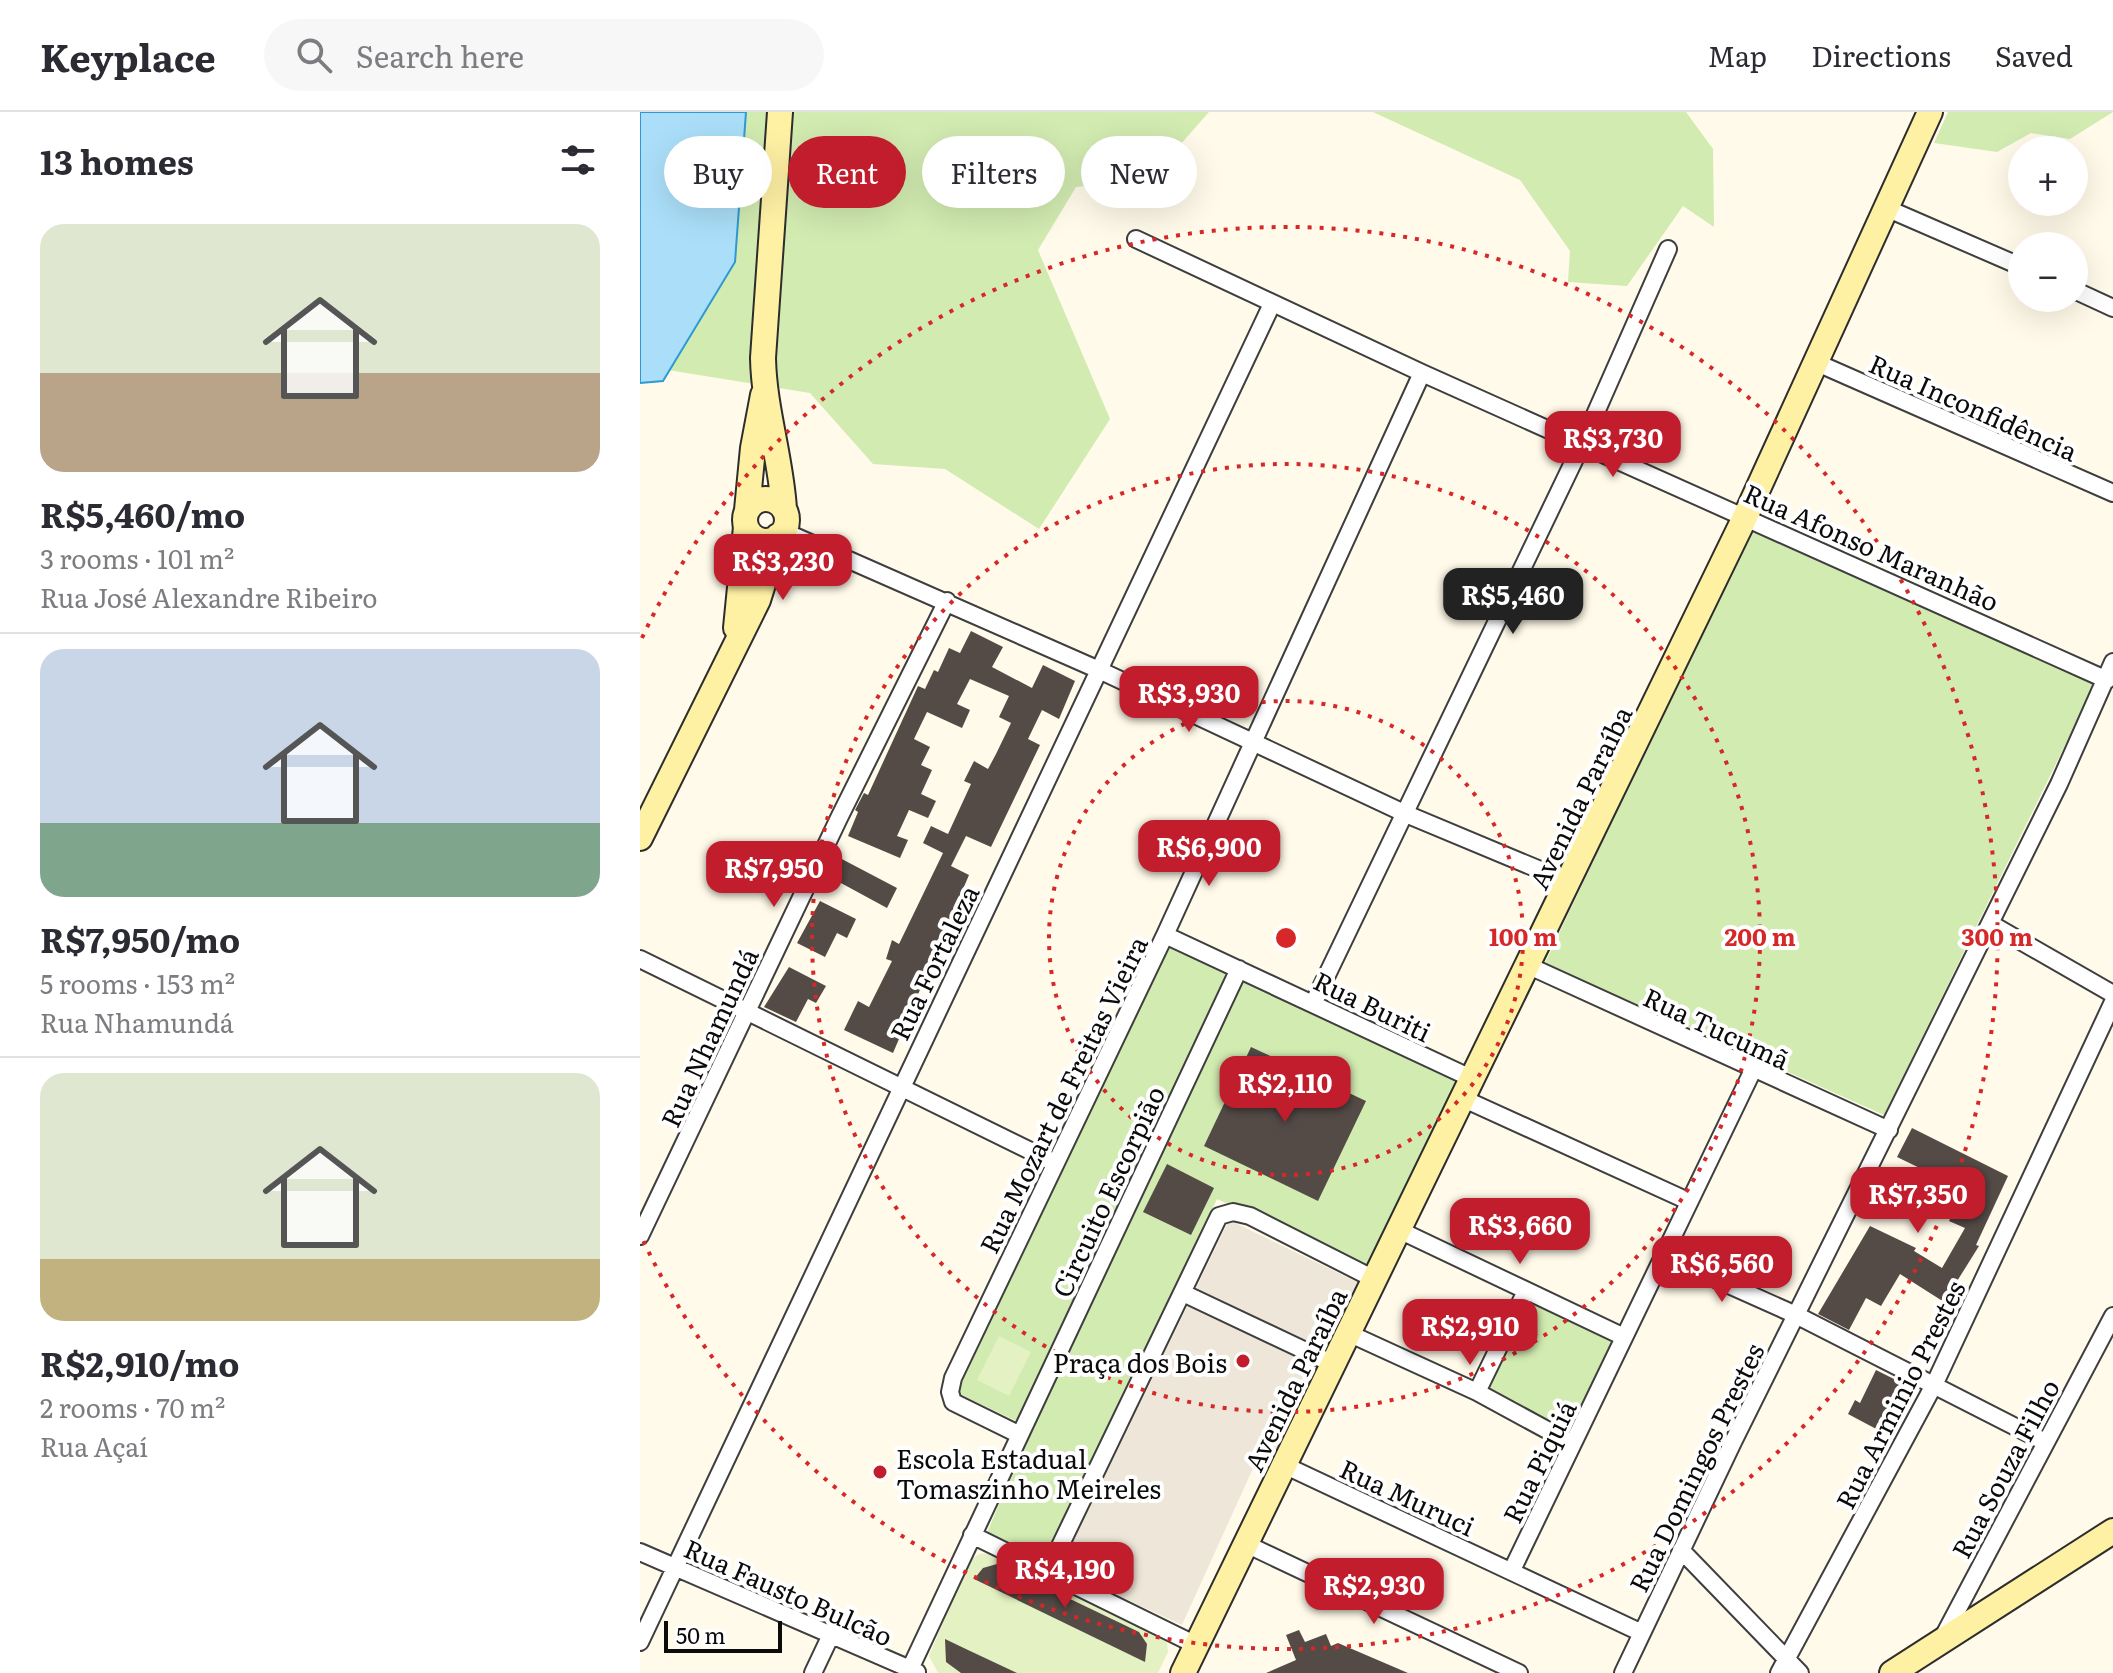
<!DOCTYPE html>
<meta charset="utf-8">
<style>
:root{--surface:#fff;--page:#f7f7f7;--text:#2b2b33;--muted:#7c7c81;--line:#e1e1e2;--accent:#c11d2c}
body{margin:0;font-family:Literata,serif;background:var(--page);color:var(--text);height:100vh;display:flex;flex-direction:column;font-size:30px;white-space:nowrap}
*{box-sizing:border-box;margin:0}
p{font-size:26px;color:var(--muted)}
.icon{flex:none;width:44px;height:44px;fill:none;stroke:currentColor;stroke-width:2;stroke-linecap:round;stroke-linejoin:round}
.map{position:relative;flex:1;overflow:hidden}
.sheet{display:flex;flex-direction:column;background:var(--surface);width:640px}
.sheet>*{flex:none}
.hud{position:absolute;left:24px;top:24px;width:760px;height:72px;display:flex;gap:16px}
.fabs{position:absolute;left:1368px;top:24px;display:grid;gap:16px}
.fabs a{display:grid;place-items:center;width:80px;height:80px;border-radius:50%;background:var(--surface);box-shadow:0 8px 32px #0002;font-size:40px}
.scale{position:absolute;left:24px;bottom:20px;width:118px;box-sizing:border-box;padding-left:8px;border:4px solid #0b0b0b;border-top:0;font-size:22px;line-height:28px;white-space:nowrap;color:#0b0b0b;-webkit-text-stroke:6px #fff;paint-order:stroke}
.price{position:absolute;translate:-50% -68px;padding:0 18px;border-radius:16px;background:var(--accent);color:#fff;font-size:26px;line-height:52px;filter:drop-shadow(0 2px 4px #0008)}
.price::after{content:'';position:absolute;left:50%;top:48px;width:24px;height:18px;margin-left:-12px;background:inherit;clip-path:polygon(0 0,100% 0,50% 100%)}
.price.current{background:#222;color:#fff}
ul{padding:0;list-style:none}
li{display:grid;align-content:center;gap:16px;height:424px;padding:0 40px}
li+li{border-top:2px solid var(--line)}
li span{display:grid;place-items:center;height:248px;border-radius:24px;color:#555}
li>.icon{margin-inline-start:auto}
span .icon{width:144px;height:144px;fill:#fffc;stroke-width:1}
li b{font-size:34px}
h2{display:flex;justify-content:space-between;align-items:center;height:96px;padding:0 40px;font-size:34px}
.tag{padding:0 28px;border-radius:36px;background:var(--surface);box-shadow:0 8px 32px #0002;font-size:28px;line-height:72px}
.tag.current{background:var(--accent);color:#fff}
header{display:flex;align-items:center;gap:48px;box-sizing:border-box;height:112px;padding:0 40px;background:var(--surface);border-bottom:2px solid var(--line)}
header strong{font-size:38px}
nav{display:flex;gap:44px;margin-inline-start:auto;font-size:28px}
.search{width:560px;height:72px;background:var(--page);display:flex;align-items:center;gap:20px;box-sizing:border-box;padding:0 28px;border-radius:44px;color:var(--muted);font-size:30px}
main{display:flex;flex:1;min-height:0}
.map>svg:first-child{display:block}
.green{fill:#d2ebb1}
.pitch{fill:#e4f1c3}
.plaza{fill:#eee7d9}
.water{fill:#abdff9;stroke:#2e99d4;stroke-width:2}
.building{fill:#544b47}
.lines{fill:none;stroke-linecap:round;stroke-linejoin:round}
.street-casing{stroke:#3e3e3e;stroke-width:20}
.secondary-casing{stroke:#2d2d2d;stroke-width:28}
.street{stroke:#fff;stroke-width:16}
.secondary{stroke:#fff1a4;stroke-width:24}
.ring{fill:none;stroke:#d62828;stroke-width:4;stroke-dasharray:4 8}
.poi-dot{fill:#c11d2c;stroke:#fff;stroke-width:3}
.labels{text-anchor:middle;dominant-baseline:central;stroke-width:8;stroke-linejoin:round;paint-order:stroke}
.street-label{font-size:26px;fill:#0b0b0b;stroke:#fff}
.poi-label{font-size:26px;fill:#0b0b0b;stroke:#fff;text-anchor:end}
.centre{fill:#d62828;stroke:#fff;stroke-width:4}
.ring-label{font-size:24px;text-anchor:middle;font-weight:bold;fill:#d62828;stroke:#fff;stroke-width:8;stroke-linejoin:round;paint-order:stroke}
</style>
<header>
<strong>Keyplace</strong>
<div class="search"><svg class="icon" aria-label="search" viewBox="0 0 24 24"><circle cx="10" cy="10" r="6"/><path d="M15 15l6 6"/></svg>Search here</div>
<nav><a>Map</a><a>Directions</a><a>Saved</a></nav>
</header>
<main>
<section class="sheet">
<h2>13 homes<svg class="icon" aria-label="filters" viewBox="0 0 24 24"><path d="M4 7h16M4 17h16"/><circle cx="9" cy="7" r="2"/><circle cx="15" cy="17" r="2"/></svg></h2>
<ul>
<li><span style="background:linear-gradient(#dfe7d0 60%,#b9a48a 0)"><svg class="icon" aria-label="home" viewBox="0 0 24 24"><path d="M3 11l9-7 9 7M6 9v11h12V9"/></svg></span><div><b>R$5,460/mo</b><p>3 rooms · 101 m²</p><p>Rua José Alexandre Ribeiro</p></div></li>
<li><span style="background:linear-gradient(#c9d6e8 70%,#7fa58c 0)"><svg class="icon" aria-label="home" viewBox="0 0 24 24"><path d="M3 11l9-7 9 7M6 9v11h12V9"/></svg></span><div><b>R$7,950/mo</b><p>5 rooms · 153 m²</p><p>Rua Nhamundá</p></div></li>
<li><span style="background:linear-gradient(#dfe7d0 75%,#c2b280 0)"><svg class="icon" aria-label="home" viewBox="0 0 24 24"><path d="M3 11l9-7 9 7M6 9v11h12V9"/></svg></span><div><b>R$2,910/mo</b><p>2 rooms · 70 m²</p><p>Rua Açaí</p></div></li>
</ul>
</section>
<div class="map">
<svg width="1473" height="1561" viewBox="0 0 1473 1561">
<rect width="100%" height="100%" fill="#fffae9"/>
<path class="green" d="M 0,0 L 569,0 L 510,67 L 436,75 L 398,138 L 470,307 L 399,417 L 305,357 L 233,352 L 170,281 L 3,254 Z
M 733,0 L 1046,0 L 1073,37 L 1074,115 L 1043,94 L 987,174 L 928,170 L 930,139 L 880,68 Z
M 1308,0 L 1473,0 L 1430,27 L 1391,21 L 1357,40 L 1294,31 Z
M 1110,419 L 1455,572 L 1244,1003 L 905,851 Z
M 529,834 L 819,971 L 730,1156 L 577,1087 L 404,1449 L 347,1421 L 391,1316 L 317,1281 Z
M 888,1183 L 978,1227 L 931,1321 L 845,1278 Z"/>
<path class="pitch" d="M 359,1224 L 391,1240 L 369,1284 L 337,1268 Z
M 352,1441 L 519,1525 L 527,1531 L 528,1540 L 518,1561 L 298,1561 L 289,1544 L 329,1449 L 339,1442 Z"/>
<path class="plaza" d="M 589,1108 L 721,1172 L 650,1325 L 614,1354 L 542,1513 L 420,1457 Z"/>
<path class="water" d="M 0,0 L 106,0 L 95,150 L 23,269 L 0,271 Z"/>
<path class="building" d="M 331,519 L 363,535 L 352,555 L 392,576 L 403,553 L 435,569 L 419,607 L 402,598 L 388,627 L 400,633 L 351,735 L 326,724 L 311,754 L 329,763 L 253,941 L 204,918 L 218,889 L 229,895 L 252,849 L 246,847 L 252,828 L 259,832 L 303,741 L 283,731 L 291,714 L 308,722 L 331,672 L 324,669 L 334,649 L 348,657 L 356,642 L 371,611 L 359,605 L 369,584 L 330,567 L 317,592 L 330,598 L 322,616 L 287,600 L 274,627 L 290,635 L 281,653 L 292,658 L 281,682 L 296,689 L 288,706 L 269,698 L 257,724 L 268,728 L 260,746 L 208,724 L 218,700 L 215,698 L 224,681 L 228,683 L 278,574 L 285,577 L 294,558 L 298,560 L 309,536 L 320,541 Z
M 198,745 L 257,776 L 247,796 L 188,764 Z
M 180,789 L 216,807 L 207,826 L 197,821 L 185,845 L 157,831 Z
M 149,855 L 186,874 L 176,891 L 168,887 L 156,910 L 124,895 Z
M 611,935 L 726,989 L 678,1089 L 564,1034 Z
M 1272,1016 L 1368,1064 L 1336,1133 L 1339,1134 L 1304,1190 L 1260,1162 L 1241,1194 L 1226,1186 L 1209,1218 L 1178,1202 L 1230,1114 L 1276,1136 L 1274,1139 L 1302,1156 L 1325,1116 L 1309,1109 L 1325,1078 L 1257,1045 Z
M 527,1052 L 574,1076 L 551,1123 L 503,1100 Z
M 1236,1258 L 1264,1272 L 1240,1319 L 1208,1302 L 1215,1288 L 1220,1291 Z
M 357,1452 L 499,1520 L 507,1532 L 505,1550 L 334,1467 L 343,1456 Z
M 659,1518 L 665,1530 L 686,1522 L 691,1534 L 698,1531 L 768,1561 L 626,1561 L 656,1548 L 646,1523 Z
M 305,1527 L 328,1538 L 377,1561 L 321,1561 L 306,1550 Z"/>
<g class="lines">
<defs>
<path id="street" d="M 1246,96 L 1382,155
M 496,127 L 782,261 L 1467,568
M 1434,178 L 1473,196
M 1175,250 L 1473,381
M 143,419 L 459,558 L 766,702 L 929,770
M 1351,812 L 1473,882
M 525,823 L 833,967
M 0,847 L 415,1051
M 887,853 L 1249,1018
M 674,890 L 942,332 L 1028,137
M 824,987 L 1048,1089
M 759,1118 L 984,1225
M 0,1124 L 199,706 L 307,489
M 1024,1144 L 1156,1203 L 1405,1330
M 543,1181 L 693,1252
M 708,1221 L 837,1280 L 931,1331
M 837,1280 L 886,1179
M 380,1323 L 313,1290 L 310,1280 L 313,1266 L 525,823 L 782,261
M 644,1353 L 1002,1521
M 332,1423 L 556,1533
M 606,1432 L 879,1561
M 1041,1438 L 1160,1561
M 0,1440 L 277,1560
M 872,1458 L 1113,958
M 408,1459 L 579,1104 L 593,1100 L 610,1104 L 734,1167
M 1302,1527 L 1473,1204
M 0,1530 L 632,192
M 270,1557 L 599,857
M 173,1561 L 190,1525
M 983,1561 L 1093,1330 L 1419,672 L 1473,550
M 1139,1561 L 1295,1271 L 1473,890"/>
<path id="secondary" d="M 140,0 L 123,246 C 124,297 141,346 144,397
M105 408a21 21 0 1 1 42 0a21 21 0 1 1-42 0Z
M 107,398 L 113,336 L 123,283
M 96,516 L 106,415
M 0,726 L 118,488 L 138,424
M 543,1561 L 1106,403 L 1290,0
M 1252,1561 L 1473,1419"/>
</defs>
<use href="#street" class="street-casing"/>
<use href="#secondary" class="secondary-casing"/>
<use href="#street" class="street"/>
<use href="#secondary" class="secondary"/>
</g>
<g class="ring">
<circle cx="646" cy="826" r="237"/>
<circle cx="646" cy="826" r="474"/>
<path d="M2 526A711 711 0 1 1 2 1126"/>
</g>
<g class="poi-dot">
<circle cx="603" cy="1249" r="8"/>
<circle cx="240" cy="1360" r="8"/>
</g>
<g class="labels">
<g class="street-label">
<text transform="translate(1334 294) rotate(24)">Rua Inconfidência</text>
<text transform="translate(1232 434) rotate(24)">Rua Afonso Maranhão</text>
<text transform="translate(939 685) rotate(-64)">Avenida Paraíba</text>
<text transform="translate(293 850) rotate(-64)">Rua Fortaleza</text>
<text transform="translate(733 893) rotate(26)">Rua Buriti</text>
<text transform="translate(1077 915) rotate(25)">Rua Tucumã</text>
<text transform="translate(68 925) rotate(-65)">Rua Nhamundá</text>
<text transform="translate(422 982) rotate(-64)">Rua Mozart de Freitas Vieira</text>
<text transform="translate(467 1079) rotate(-65)">Circuito Escorpião</text>
<text transform="translate(654 1267) rotate(-64)">Avenida Paraíba</text>
<text transform="translate(1259 1282) rotate(-63)">Rua Arminio Prestes</text>
<text transform="translate(898 1349) rotate(-64)">Rua Piquiá</text>
<text transform="translate(1055 1355) rotate(-64)">Rua Domingos Prestes</text>
<text transform="translate(1364 1356) rotate(-62)">Rua Souza Filho</text>
<text transform="translate(768 1384) rotate(25)">Rua Muruci</text>
<text transform="translate(149 1479) rotate(24)">Rua Fausto Bulcão</text>
</g>
<g class="poi-label">
<text x="587" y="1249">Praça dos Bois</text>
<text x="256" y="1345" text-anchor="start">Escola Estadual<tspan x="256" dy="30">Tomaszinho Meireles</tspan></text>
</g>
</g>
<circle cx="646" cy="826" r="12" class="centre"/>
<g class="ring-label">
<text x="883" y="834">100 m</text>
<text x="1120" y="834">200 m</text>
<text x="1357" y="834">300 m</text>
</g>
</svg>
<div class="fabs">
<a>+</a>
<a>−</a>
</div>
<div class="scale">50 m</div>
<b class="price" style="left:973px;top:367px">R$3,730</b>
<b class="price" style="left:143px;top:490px">R$3,230</b>
<b class="price current" style="left:873px;top:524px">R$5,460</b>
<b class="price" style="left:549px;top:622px">R$3,930</b>
<b class="price" style="left:569px;top:776px">R$6,900</b>
<b class="price" style="left:134px;top:797px">R$7,950</b>
<b class="price" style="left:645px;top:1012px">R$2,110</b>
<b class="price" style="left:1278px;top:1123px">R$7,350</b>
<b class="price" style="left:880px;top:1154px">R$3,660</b>
<b class="price" style="left:1082px;top:1192px">R$6,560</b>
<b class="price" style="left:830px;top:1255px">R$2,910</b>
<b class="price" style="left:425px;top:1498px">R$4,190</b>
<b class="price" style="left:734px;top:1514px">R$2,930</b>
<div class="hud">
<a class="tag">Buy</a>
<a class="tag current">Rent</a>
<a class="tag">Filters</a>
<a class="tag">New</a>
</div>
</div>
</main>
